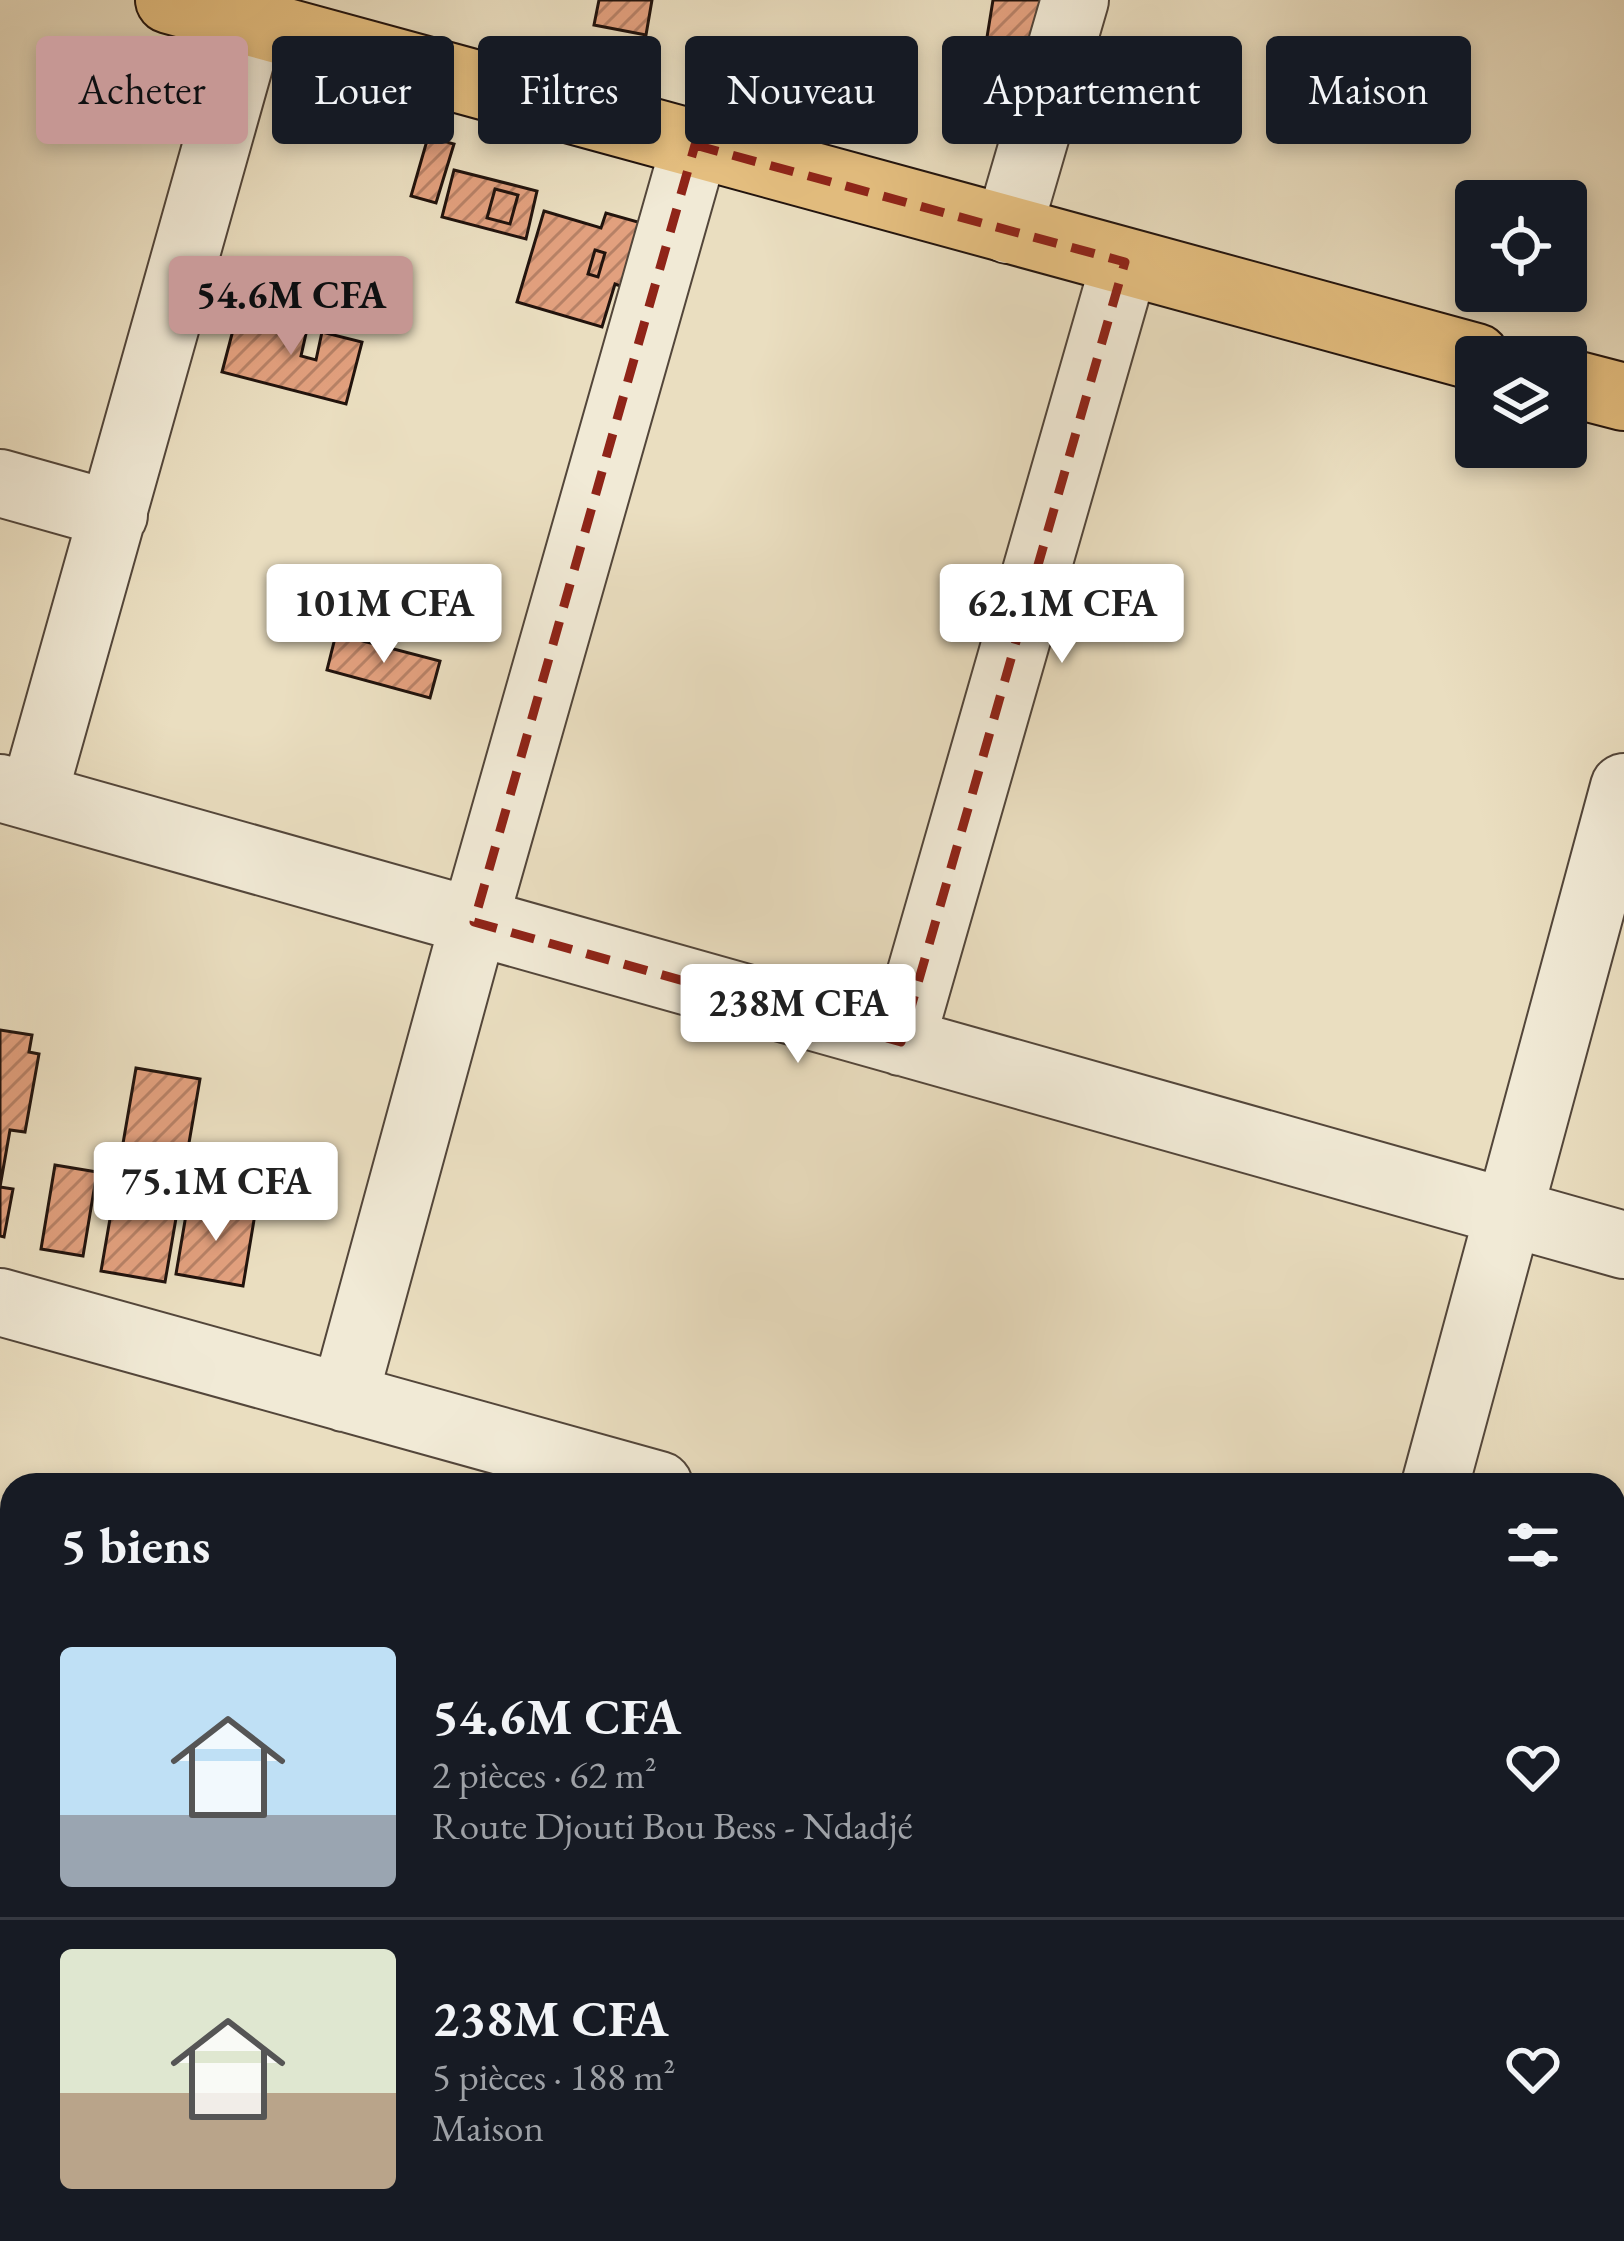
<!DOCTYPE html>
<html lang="fr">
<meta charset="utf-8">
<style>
:root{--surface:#171b24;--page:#20242c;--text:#f1f3f6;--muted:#9ea1a6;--line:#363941;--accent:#c59692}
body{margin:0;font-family:"EB Garamond",serif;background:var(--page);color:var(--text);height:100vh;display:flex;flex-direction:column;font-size:45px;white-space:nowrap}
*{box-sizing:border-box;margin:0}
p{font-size:39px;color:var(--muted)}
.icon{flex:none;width:66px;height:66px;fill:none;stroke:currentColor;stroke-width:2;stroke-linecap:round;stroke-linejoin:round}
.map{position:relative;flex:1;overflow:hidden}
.side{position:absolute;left:0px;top:1473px;width:1626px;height:768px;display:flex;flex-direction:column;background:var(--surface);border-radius:36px 36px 0 0;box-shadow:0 6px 18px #0003}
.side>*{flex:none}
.hud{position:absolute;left:36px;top:36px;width:1554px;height:108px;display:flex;gap:24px}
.buttons{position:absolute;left:1455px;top:180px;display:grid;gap:24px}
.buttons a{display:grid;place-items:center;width:132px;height:132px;border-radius:12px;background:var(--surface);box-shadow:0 6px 18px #0003;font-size:60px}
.price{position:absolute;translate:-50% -102px;padding:0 27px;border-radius:12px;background:#fff;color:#222;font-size:39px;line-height:78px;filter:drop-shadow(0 3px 6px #0008)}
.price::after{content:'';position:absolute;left:50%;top:72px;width:36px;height:27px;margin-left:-18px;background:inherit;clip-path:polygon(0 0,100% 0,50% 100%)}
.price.active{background:var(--accent);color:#111}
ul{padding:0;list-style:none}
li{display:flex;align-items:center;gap:36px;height:300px;padding:0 60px}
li+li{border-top:3px solid var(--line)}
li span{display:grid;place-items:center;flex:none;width:336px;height:240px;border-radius:12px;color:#555}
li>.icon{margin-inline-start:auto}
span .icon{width:144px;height:144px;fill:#fffc;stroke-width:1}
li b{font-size:51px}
h2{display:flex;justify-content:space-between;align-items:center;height:144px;padding:0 60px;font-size:51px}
.chip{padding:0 42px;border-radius:12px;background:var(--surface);box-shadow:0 6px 18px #0003;font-size:42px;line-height:108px}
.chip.active{background:var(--accent);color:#111}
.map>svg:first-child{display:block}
.building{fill:url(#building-hatch);stroke:#21130d;stroke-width:3;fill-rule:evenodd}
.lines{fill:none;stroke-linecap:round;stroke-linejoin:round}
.minor-casing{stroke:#53463a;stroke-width:70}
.major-casing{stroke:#21130d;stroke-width:70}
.minor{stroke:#f1ead6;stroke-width:66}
.major{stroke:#e5bf80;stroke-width:66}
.marked{fill:none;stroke:#8f2418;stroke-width:9;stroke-dasharray:24 15;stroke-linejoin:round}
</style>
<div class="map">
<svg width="1624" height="2241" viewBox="0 0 1624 2241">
<defs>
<pattern id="building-hatch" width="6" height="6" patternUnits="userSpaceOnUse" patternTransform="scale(3)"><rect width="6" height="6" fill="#e2a07e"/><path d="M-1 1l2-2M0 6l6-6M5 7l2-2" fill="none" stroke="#b78166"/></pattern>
</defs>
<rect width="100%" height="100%" fill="#eadec0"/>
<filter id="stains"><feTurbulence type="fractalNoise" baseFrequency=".00167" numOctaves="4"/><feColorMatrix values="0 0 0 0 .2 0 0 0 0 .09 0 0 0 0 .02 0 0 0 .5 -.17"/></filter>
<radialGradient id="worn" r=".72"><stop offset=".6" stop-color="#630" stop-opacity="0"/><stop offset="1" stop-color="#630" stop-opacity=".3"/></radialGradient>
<path class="building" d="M 599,0 L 652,0 L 646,35 L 594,25 Z
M 993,0 L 1049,0 L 1036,72 L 983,62 Z
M 428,137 L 454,144 L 436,203 L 411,196 Z
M 454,170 L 537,191 L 526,239 L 442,217 ZM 495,189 L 518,195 L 510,224 L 487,218 Z
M 495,189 L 518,195 L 510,224 L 487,218 Z
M 544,211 L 601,228 L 606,213 L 645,224 L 626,288 L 615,284 L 602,327 L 517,302 ZM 595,250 L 605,253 L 598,277 L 588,274 Z
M 595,250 L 605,253 L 598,277 L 588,274 Z
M 238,311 L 307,329 L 301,356 L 316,360 L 322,332 L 362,342 L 346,404 L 222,372 Z
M 336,634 L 440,661 L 430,698 L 327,670 Z
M 0,1030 L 32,1035 L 29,1052 L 39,1054 L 25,1132 L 10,1130 L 0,1187 L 13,1189 L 4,1237 L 0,1236 Z
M 136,1068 L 200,1079 L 165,1282 L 101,1271 Z
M 55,1165 L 97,1172 L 83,1256 L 41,1249 Z
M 188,1203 L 255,1214 L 243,1286 L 176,1274 Z"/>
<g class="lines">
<defs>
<path id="minor" d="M 1008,230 L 1075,0
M 0,483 L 114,515
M 0,788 L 1624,1245
M 33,797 L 251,23
M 901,1042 L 1125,262
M 0,1302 L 659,1485
M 344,1398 L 474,922 L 695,145
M 1435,1485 L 1624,787
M 1614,1750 L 1624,1753
M 0,1790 L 12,1794
M 688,2229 L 731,2241
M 502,2241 L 505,2229
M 1296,2241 L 1299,2229"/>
<path id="major" d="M 169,0 L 1476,357
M 1566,382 L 1624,397"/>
</defs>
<use href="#minor" class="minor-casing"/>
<use href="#major" class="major-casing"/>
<use href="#minor" class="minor"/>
<use href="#major" class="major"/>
</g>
<path class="marked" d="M 695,145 L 1125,262 L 901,1042 L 474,922 Z"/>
<rect width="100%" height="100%" filter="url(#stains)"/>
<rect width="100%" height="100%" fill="url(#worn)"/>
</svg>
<div class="buttons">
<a><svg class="icon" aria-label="locate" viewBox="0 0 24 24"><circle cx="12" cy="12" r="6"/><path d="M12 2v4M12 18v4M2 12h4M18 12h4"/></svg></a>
<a><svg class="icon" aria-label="layers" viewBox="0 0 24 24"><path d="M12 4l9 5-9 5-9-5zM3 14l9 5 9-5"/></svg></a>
</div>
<b class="price active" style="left:291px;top:358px">54.6M CFA</b>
<b class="price" style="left:384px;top:666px">101M CFA</b>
<b class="price" style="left:1062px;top:666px">62.1M CFA</b>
<b class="price" style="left:798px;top:1066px">238M CFA</b>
<b class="price" style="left:216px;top:1244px">75.1M CFA</b>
<div class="hud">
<a class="chip active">Acheter</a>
<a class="chip">Louer</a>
<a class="chip">Filtres</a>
<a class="chip">Nouveau</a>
<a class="chip">Appartement</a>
<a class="chip">Maison</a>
</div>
<section class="side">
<h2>5 biens<svg class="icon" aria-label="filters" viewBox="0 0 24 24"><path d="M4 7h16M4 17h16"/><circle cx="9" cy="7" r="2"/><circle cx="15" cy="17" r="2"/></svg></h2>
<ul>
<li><span style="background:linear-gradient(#bfe0f5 70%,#9aa5b1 0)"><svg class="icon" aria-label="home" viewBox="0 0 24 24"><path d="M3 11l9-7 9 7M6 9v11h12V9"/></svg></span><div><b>54.6M CFA</b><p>2 pièces · 62 m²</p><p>Route Djouti Bou Bess - Ndadjé</p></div><svg class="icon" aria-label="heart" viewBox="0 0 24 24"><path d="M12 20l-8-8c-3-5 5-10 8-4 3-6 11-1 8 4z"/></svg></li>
<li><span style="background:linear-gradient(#dfe7d0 60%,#b9a48a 0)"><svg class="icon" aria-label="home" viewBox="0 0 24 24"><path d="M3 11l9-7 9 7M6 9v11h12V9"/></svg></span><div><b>238M CFA</b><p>5 pièces · 188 m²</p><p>Maison</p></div><svg class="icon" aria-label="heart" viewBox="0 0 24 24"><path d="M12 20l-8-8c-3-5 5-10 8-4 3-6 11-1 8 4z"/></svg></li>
</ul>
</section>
</div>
